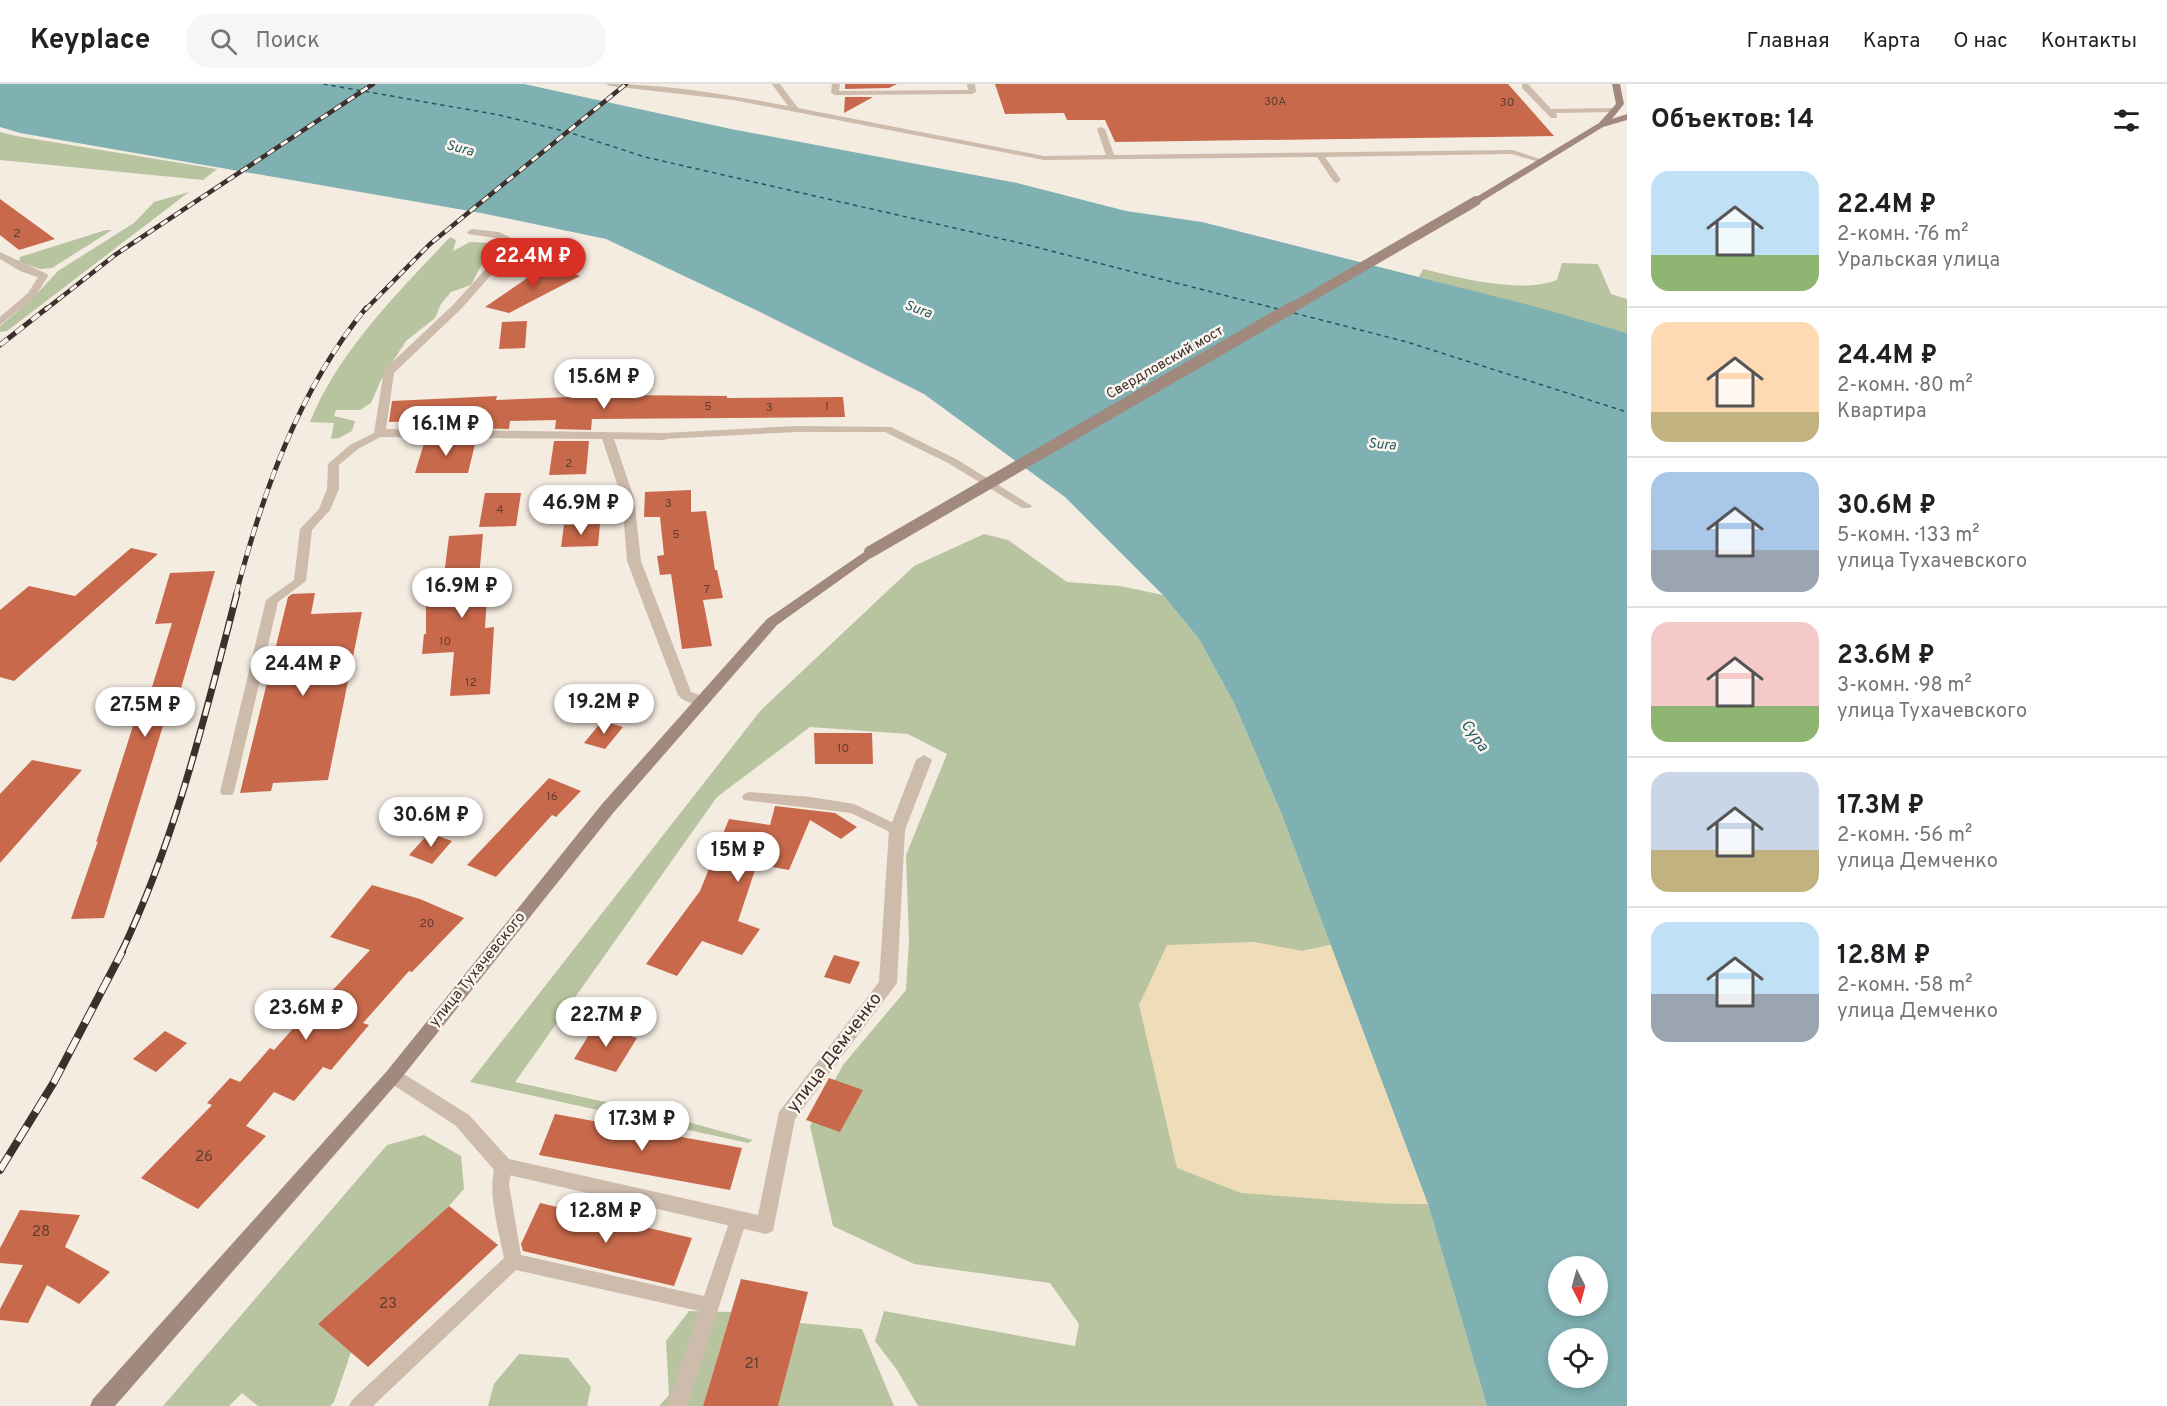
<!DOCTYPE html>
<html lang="ru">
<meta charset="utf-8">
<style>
:root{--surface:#fff;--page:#f6f6f6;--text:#202124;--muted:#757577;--line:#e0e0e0;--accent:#d93025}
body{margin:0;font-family:Overpass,sans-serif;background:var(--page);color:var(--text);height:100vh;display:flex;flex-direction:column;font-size:22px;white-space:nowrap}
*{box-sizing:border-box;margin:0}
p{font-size:20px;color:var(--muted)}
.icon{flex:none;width:33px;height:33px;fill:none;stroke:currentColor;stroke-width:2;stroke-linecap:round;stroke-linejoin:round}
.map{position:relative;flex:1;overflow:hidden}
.details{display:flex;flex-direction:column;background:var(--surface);width:540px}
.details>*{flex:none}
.needle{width:39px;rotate:174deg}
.controls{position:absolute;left:1548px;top:1172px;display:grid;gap:12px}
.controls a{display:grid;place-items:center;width:60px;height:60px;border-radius:50%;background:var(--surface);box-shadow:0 3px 9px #0003;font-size:30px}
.price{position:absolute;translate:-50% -51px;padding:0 14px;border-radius:21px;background:#fff;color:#222;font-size:20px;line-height:39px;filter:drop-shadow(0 2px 3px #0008)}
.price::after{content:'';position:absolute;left:50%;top:36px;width:18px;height:14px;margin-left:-9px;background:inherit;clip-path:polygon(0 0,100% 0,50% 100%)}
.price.current{background:var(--accent);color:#fff}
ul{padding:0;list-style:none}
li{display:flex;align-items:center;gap:18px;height:150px;padding:0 24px}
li+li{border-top:2px solid var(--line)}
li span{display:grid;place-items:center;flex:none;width:168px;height:120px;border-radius:18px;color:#555}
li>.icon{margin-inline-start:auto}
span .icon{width:72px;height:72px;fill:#fffc;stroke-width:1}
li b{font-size:26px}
h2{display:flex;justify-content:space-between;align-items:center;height:72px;padding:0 24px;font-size:26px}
header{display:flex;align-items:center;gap:36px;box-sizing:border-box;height:84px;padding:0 30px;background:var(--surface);border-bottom:2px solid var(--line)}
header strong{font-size:28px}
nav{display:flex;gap:33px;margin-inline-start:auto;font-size:21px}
.search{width:420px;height:54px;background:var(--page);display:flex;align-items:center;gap:15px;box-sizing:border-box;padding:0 21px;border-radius:24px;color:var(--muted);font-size:22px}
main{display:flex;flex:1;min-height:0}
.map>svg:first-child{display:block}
.green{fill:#b8c4a0}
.sand{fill:#efdcb8}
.water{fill:#7fb0b2;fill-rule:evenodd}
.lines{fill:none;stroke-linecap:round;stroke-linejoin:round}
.ferry{stroke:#1f5a5e;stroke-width:1.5;stroke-dasharray:4.5 4;stroke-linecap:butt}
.building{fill:#c8694b}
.lane{fill:#cdbbac;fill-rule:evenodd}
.street{fill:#cdbbac;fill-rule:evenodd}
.secondary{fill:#a18a7d;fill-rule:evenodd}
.rail-far3-casing{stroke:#3b302b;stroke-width:4.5}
.rail-far2-casing{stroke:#3b302b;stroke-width:5}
.rail-far1-casing{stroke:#3b302b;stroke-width:7}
.rail-casing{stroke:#3b302b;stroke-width:8}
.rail-far3{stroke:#fbf5ee;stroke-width:3;stroke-dasharray:8;stroke-linecap:butt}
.rail-far2{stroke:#fbf5ee;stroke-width:4;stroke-dasharray:10;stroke-linecap:butt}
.rail-far1{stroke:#fbf5ee;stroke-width:4.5;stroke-dasharray:14;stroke-linecap:butt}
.rail{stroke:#fbf5ee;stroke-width:6;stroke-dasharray:17;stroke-linecap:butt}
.secondary-bridge-far1{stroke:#a18a7d;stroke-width:10}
.secondary-bridge{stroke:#a18a7d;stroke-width:12}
.labels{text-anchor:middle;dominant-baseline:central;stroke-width:5;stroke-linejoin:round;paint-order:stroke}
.number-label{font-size:12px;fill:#5e3e33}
.far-water-label{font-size:14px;font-style:italic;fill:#1f5a5e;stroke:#fbf5ee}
.far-street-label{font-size:14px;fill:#3b302b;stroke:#fbf5ee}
.street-label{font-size:15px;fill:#3b302b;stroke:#fbf5ee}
.near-number-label{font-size:15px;fill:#5e3e33}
.water-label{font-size:16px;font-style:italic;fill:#1f5a5e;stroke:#fbf5ee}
.near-street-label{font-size:18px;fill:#3b302b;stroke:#fbf5ee}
</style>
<header>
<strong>Keyplace</strong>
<div class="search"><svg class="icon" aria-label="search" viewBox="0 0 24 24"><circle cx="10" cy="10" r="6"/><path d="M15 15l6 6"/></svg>Поиск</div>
<nav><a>Главная</a><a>Карта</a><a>О нас</a><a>Контакты</a></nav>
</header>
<main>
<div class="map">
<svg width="1627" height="1322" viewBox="0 0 1627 1322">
<rect width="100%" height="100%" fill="#f4ebe1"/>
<path class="green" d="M 0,48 L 16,52 L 217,85 L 203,96 L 0,76 Z
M 189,108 L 7,247 L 0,248 L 0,242 L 31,216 L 58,187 L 134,139 L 154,118 Z
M 106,146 L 112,146 L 52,184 L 40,185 L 19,178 L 20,173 Z
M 450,153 L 456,156 L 453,167 L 470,158 L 492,159 L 497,167 L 483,178 L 471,201 L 451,208 L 441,220 L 435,234 L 406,257 L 381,296 L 371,319 L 360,326 L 336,326 L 334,332 L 355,337 L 352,347 L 339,354 L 331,355 L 334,339 L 310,338 C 339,266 398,209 450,153 Z
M 1562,179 L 1598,180 L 1611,210 L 1627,215 L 1627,249 L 1419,193 L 1423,185 C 1460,194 1522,210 1557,196 Z
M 984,450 L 1008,456 L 1067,498 L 1120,502 L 1163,511 L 1199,555 L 1234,619 L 1282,731 L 1331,861 L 1302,867 L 1252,858 L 1374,1119 L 1428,1120 L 1487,1322 L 918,1322 L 897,1286 L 875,1257 L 884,1227 L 1075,1262 L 1079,1240 L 1050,1199 L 914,1180 L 833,1142 L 810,1042 L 843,981 L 906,906 L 909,857 L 906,771 L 947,670 L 908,650 L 810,643 L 717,713 L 515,998 L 655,1029 L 753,1056 L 748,1059 L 470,998 L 761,626 L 914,482 Z
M 424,1051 L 461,1072 L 464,1105 L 449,1122 L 318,1240 L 351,1268 L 334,1318 L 330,1322 L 258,1322 L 242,1309 L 229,1322 L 163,1322 L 387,1061 Z
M 689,1227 L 731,1228 L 703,1322 L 659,1322 L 669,1311 L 666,1257 Z
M 800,1239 L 862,1245 L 894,1322 L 778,1322 Z
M 519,1270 L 568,1274 L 591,1303 L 587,1322 L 488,1322 L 494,1300 Z"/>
<path class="sand" d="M 1252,858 L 1302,867 L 1331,861 L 1428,1120 L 1374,1119 L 1241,1109 L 1177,1084 L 1139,921 L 1167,861 Z"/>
<path class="water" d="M 0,0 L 524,0 L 731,45 L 1017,99 L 1126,127 L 1202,138 L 1533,222 L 1627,249 L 1627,1322 L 1487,1322 L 1428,1120 L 1282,731 L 1234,619 L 1199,555 L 1163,511 L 1065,413 L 924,310 L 758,227 L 606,155 L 481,129 L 20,49 L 0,43 ZM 1558,1182 L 1598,1182 L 1598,1221 L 1558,1221 ZM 1558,1254 L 1598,1254 L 1598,1293 L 1558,1293 Z"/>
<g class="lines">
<path class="ferry" d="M 323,0 L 499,31 L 568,48 L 645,73 L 1024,160 L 1278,225
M 1294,229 L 1407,258 L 1627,328"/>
</g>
<path class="building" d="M 845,0 L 897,0 L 889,4 L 845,5 Z
M 995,0 L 1508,0 L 1554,52 L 1115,58 L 1105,36 L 1067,36 L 1064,29 L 1005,30 Z
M 845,13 L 873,13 L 844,29 Z
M 0,115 L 55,155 L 19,166 L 0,151 Z
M 548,180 L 580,192 L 509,229 L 485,223 Z
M 527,237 L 525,264 L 499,265 L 502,238 Z
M 619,311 L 727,312 L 727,314 L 843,313 L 845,333 L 592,335 L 591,346 L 555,345 L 556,336 L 510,337 L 509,345 L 429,343 L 431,337 L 389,338 L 392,317 L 497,312 L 496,316 Z
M 425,356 L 476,356 L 468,389 L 415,389 Z
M 554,357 L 589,357 L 586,390 L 549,391 Z
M 691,406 L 691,428 L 706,427 L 715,486 L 717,486 L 723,514 L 703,516 L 712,562 L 682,565 L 671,490 L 660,491 L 657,472 L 664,471 L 660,433 L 644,433 L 645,408 Z
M 485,409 L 521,409 L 516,442 L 479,443 Z
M 600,440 L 598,462 L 561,463 L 564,441 Z
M 483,450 L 477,514 L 487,513 L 485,544 L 494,543 L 490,610 L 450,612 L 454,568 L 422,570 L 424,550 L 426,550 L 426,517 L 441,515 L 449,452 Z
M 131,464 L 158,470 L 14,597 L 0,593 L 0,526 L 29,502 L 75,512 Z
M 215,487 L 177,618 L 170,619 L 104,834 L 71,835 L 98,757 L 96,758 L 140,620 L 147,619 L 172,539 L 155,540 L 170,489 Z
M 315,509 L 311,530 L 362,528 L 328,696 L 273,699 L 271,707 L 240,709 L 288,513 L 292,510 Z
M 602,637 L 623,643 L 605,665 L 584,659 Z
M 814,649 L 872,649 L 873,680 L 815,680 Z
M 32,676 L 82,686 L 0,779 L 0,710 Z
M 549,694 L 581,707 L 556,733 L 552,731 L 496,793 L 467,781 Z
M 775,722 L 835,729 L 857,743 L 841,755 L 810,736 L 789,786 L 757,780 L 738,837 L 760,845 L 742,871 L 702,857 L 677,892 L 646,880 L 700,807 L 729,735 L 770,741 Z
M 429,749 L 452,757 L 432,780 L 409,771 Z
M 372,801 L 420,815 L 464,834 L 412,888 L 409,887 L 363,939 L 369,941 L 331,986 L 323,983 L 294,1017 L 274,1008 L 246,1042 L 266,1052 L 198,1125 L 141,1094 L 212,1021 L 207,1019 L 230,994 L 240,998 L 270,964 L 274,966 L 315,920 L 319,921 L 370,866 L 330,853 Z
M 834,871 L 860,878 L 850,900 L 824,893 Z
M 595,941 L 637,954 L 616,988 L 574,975 Z
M 165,947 L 187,959 L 156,988 L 133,975 Z
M 829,994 L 863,1006 L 840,1048 L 806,1036 Z
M 555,1030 L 742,1064 L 730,1106 L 539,1071 Z
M 540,1119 L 692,1154 L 674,1202 L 523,1167 L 521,1160 Z
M 449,1122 L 498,1161 L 368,1283 L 318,1240 Z
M 20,1126 L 80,1131 L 65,1163 L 110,1188 L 79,1220 L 47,1201 L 28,1239 L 0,1236 L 0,1225 L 23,1181 L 0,1179 L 0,1164 Z
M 741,1195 L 808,1208 L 778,1322 L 703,1322 Z"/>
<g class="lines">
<path class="lane" d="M 606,0 C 667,0 729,11 788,22 L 772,0 L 780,0 L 798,24 L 1044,72 L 1106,71 L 1097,45 L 1101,43 L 1105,45 L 1114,71 L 1513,66 L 1546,77 L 1542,79 L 1512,70 L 1325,73 L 1341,96 L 1337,99 L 1334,98 L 1317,73 L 1044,76 L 733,16 L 610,2 Z
M 832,0 L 840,0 L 839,7 L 968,6 L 967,0 L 975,0 L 976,8 L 972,10 L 835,11 L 831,9 Z
M 1522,0 L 1528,0 L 1551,25 L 1614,24 L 1618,26 L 1614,28 L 1556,29 L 1557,34 L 1551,34 L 1522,4 Z
M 40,190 L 48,192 L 35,213 L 0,241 L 0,233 L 28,209 Z
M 796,342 L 891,343 L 956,375 L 1032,422 L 1030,424 L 1022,424 L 948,379 L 885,348 L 796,348 L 663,355 L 658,352 L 663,349 Z
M 380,346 L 384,347 L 384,351 L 358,365 L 339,381 L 339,405 L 330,426 L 312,446 L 306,497 L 278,518 L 234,708 L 232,711 L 222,711 L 220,708 L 266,516 L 294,496 L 300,445 L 319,425 L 327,405 L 328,380 L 350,361 Z
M 749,708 L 811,713 L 854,720 L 902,743 L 904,746 L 902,749 L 892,749 L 851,729 L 744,716 L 742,713 L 744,710 Z
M 503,1075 L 509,1077 L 512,1082 L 509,1101 L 521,1171 L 704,1212 L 732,1130 L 738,1127 L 744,1130 L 747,1135 L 687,1322 L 667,1322 L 699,1227 L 516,1186 L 373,1322 L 349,1322 L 352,1316 L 504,1174 C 499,1147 485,1102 497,1077 Z"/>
<path class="street" d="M 472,145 L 499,148 L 513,155 L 515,164 L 461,225 L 394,289 L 386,345 L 667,349 L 667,355 L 663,356 L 614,355 L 634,414 L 641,477 L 691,608 L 708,614 L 710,617 L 708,620 C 699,623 683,618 678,611 L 627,477 L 622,414 L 602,355 L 380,353 L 374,349 L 384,286 L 453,221 L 505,164 L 504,158 L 496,154 L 468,150 L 467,148 Z
M 0,168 L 47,190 L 48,192 L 43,195 L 20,187 L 0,175 Z
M 924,671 L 932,676 L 905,746 L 897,899 L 795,1035 L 773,1147 L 766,1150 L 496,1088 L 455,1041 L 387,997 L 384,992 L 387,987 L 393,985 L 399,987 L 469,1031 L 509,1075 L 758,1131 L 779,1028 L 879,898 L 889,746 L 916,676 Z"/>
<path class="secondary" d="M 1612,0 L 1620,0 L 1624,20 L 1612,35 L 1627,30 L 1627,36 L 1603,43 L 1479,119 L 1473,119 L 1473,115 L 1599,39 L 1616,20 Z
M 870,464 L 877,468 L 875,471 L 777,541 L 614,728 L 399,997 L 115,1322 L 90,1322 L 93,1315 L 387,987 L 602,720 L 767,535 Z"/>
<defs>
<path id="rail-far3" d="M 45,226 L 115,171 L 373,0
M 365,226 L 430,160 L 626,0"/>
<path id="rail-far2" d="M 0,261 L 47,224
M 236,510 C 263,408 298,307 366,224"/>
<path id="rail-far1" d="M 121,869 C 176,754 205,632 237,509"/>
<path id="rail" d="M 0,1086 L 54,998 L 122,868"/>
</defs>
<use href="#rail-far3" class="rail-far3-casing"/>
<use href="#rail-far2" class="rail-far2-casing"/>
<use href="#rail-far1" class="rail-far1-casing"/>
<use href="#rail" class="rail-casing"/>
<use href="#rail-far3" class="rail-far3"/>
<use href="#rail-far2" class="rail-far2"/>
<use href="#rail-far1" class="rail-far1"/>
<use href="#rail" class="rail"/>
<path class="secondary-bridge-far1" d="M 1288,226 L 1476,117"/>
<path class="secondary-bridge" d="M 870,468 L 1291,224"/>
</g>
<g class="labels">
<g class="number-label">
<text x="1275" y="18">30А</text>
<text x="1507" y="19">30</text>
<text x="17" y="150">2</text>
<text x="708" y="323">5</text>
<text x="827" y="323">1</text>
<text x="769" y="324">3</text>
<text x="569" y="380">2</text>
<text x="668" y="420">3</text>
<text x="500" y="426">4</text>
<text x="676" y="451">5</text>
<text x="707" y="506">7</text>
<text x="445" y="558">10</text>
<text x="471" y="599">12</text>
<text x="843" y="665">10</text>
<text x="552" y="713">16</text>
<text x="427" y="840">20</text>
</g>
<g class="far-water-label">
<text transform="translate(460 65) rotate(15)">Sura</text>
<text transform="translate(918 226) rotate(20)">Sura</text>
<text transform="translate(1382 361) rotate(5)">Sura</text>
</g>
<g class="far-street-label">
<text transform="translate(1165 279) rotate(-30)">Свердловский мост</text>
</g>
<g class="street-label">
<text transform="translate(478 886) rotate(-51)">улица Тухачевского</text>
</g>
<g class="near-number-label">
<text x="204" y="1073">26</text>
<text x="41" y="1148">28</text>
<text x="388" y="1220">23</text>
<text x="752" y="1280">21</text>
</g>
<g class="water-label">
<text transform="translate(1474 652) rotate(54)">Сура</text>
</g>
<g class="near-street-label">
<text transform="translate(835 969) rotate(-53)">улица Демченко</text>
</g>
</g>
</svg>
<div class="controls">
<a><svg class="needle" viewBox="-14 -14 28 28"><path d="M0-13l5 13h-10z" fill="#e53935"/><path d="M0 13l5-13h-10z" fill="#757577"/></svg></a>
<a><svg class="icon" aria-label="locate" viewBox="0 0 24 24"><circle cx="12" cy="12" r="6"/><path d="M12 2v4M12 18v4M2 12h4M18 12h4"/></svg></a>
</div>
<b class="price current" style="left:533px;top:205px">22.4M ₽</b>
<b class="price" style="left:604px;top:326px">15.6M ₽</b>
<b class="price" style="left:446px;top:373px">16.1M ₽</b>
<b class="price" style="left:581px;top:452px">46.9M ₽</b>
<b class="price" style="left:462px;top:535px">16.9M ₽</b>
<b class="price" style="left:303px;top:613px">24.4M ₽</b>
<b class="price" style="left:604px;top:651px">19.2M ₽</b>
<b class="price" style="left:145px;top:654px">27.5M ₽</b>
<b class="price" style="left:431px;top:764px">30.6M ₽</b>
<b class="price" style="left:738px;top:799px">15M ₽</b>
<b class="price" style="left:306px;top:957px">23.6M ₽</b>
<b class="price" style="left:606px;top:964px">22.7M ₽</b>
<b class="price" style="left:642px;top:1068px">17.3M ₽</b>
<b class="price" style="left:606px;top:1160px">12.8M ₽</b>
</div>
<section class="details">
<h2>Объектов: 14<svg class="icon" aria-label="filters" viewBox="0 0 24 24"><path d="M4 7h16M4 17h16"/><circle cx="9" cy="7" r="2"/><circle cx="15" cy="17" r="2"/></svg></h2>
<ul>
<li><span style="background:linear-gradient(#bfe0f5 70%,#8fb573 0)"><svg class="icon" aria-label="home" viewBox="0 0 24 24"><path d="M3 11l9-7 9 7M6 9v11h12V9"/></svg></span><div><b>22.4M ₽</b><p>2-комн. · 76 m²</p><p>Уральская улица</p></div></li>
<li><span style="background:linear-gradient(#ffd9b3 75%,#c2b280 0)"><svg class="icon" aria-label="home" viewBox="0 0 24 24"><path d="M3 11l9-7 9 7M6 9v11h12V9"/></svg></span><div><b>24.4M ₽</b><p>2-комн. · 80 m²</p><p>Квартира</p></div></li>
<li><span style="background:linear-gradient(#a9c7e8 65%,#9aa5b1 0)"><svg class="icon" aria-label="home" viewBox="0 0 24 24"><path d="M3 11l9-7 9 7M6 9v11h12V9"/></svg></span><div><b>30.6M ₽</b><p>5-комн. · 133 m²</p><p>улица Тухачевского</p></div></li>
<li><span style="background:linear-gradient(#f6c9c9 70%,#8fb573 0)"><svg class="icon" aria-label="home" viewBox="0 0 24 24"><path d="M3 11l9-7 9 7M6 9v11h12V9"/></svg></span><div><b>23.6M ₽</b><p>3-комн. · 98 m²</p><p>улица Тухачевского</p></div></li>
<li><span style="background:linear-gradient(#c9d6e8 65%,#c2b280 0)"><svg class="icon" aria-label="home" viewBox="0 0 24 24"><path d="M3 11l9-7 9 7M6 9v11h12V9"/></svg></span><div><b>17.3M ₽</b><p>2-комн. · 56 m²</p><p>улица Демченко</p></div></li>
<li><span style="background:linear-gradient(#bfe0f5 60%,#9aa5b1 0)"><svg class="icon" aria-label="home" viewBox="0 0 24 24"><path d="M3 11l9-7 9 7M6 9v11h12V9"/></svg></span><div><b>12.8M ₽</b><p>2-комн. · 58 m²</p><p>улица Демченко</p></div></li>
</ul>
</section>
</main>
